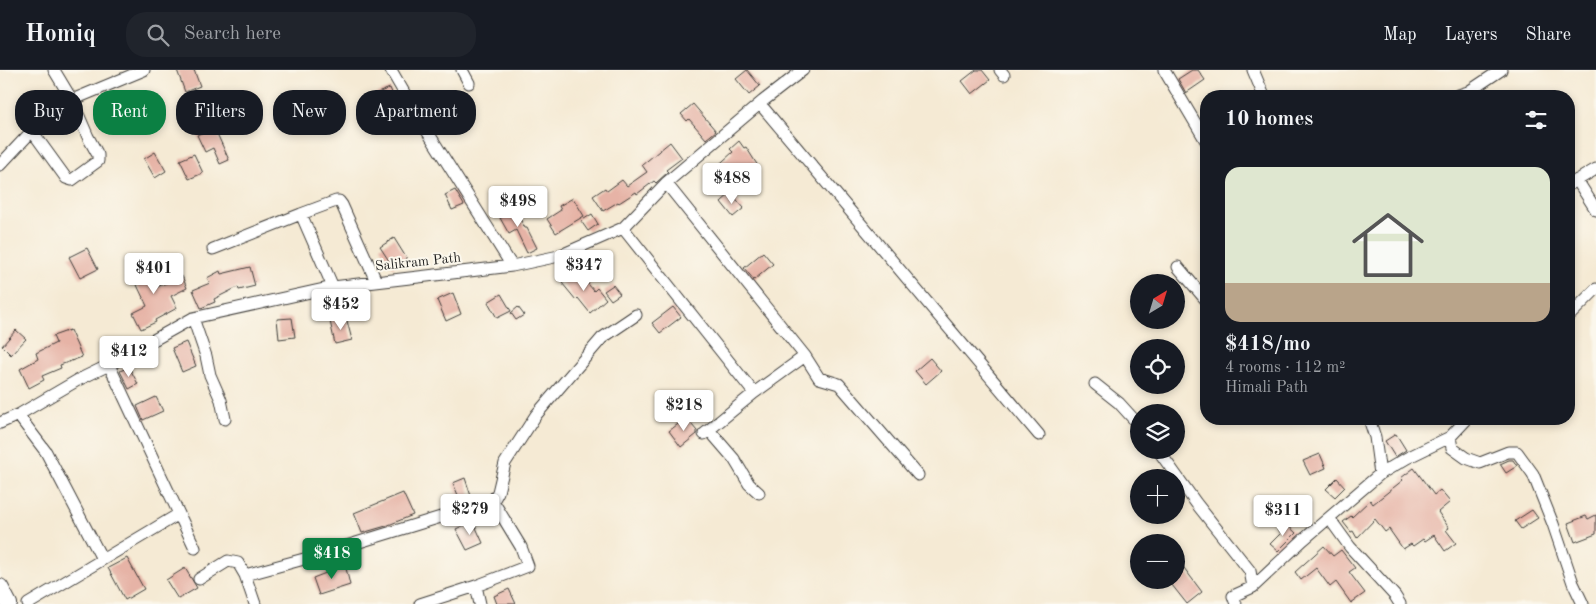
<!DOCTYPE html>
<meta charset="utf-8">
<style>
:root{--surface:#171b24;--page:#20242c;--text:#f1f3f6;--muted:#9ea1a6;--line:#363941;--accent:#0b8043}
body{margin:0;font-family:"Old Standard TT",serif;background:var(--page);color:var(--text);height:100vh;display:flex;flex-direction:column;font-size:19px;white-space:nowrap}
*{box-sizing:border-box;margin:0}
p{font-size:16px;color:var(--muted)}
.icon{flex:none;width:28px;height:28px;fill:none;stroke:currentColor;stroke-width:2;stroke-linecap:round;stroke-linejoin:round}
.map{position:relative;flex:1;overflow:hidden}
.side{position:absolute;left:1200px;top:20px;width:375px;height:335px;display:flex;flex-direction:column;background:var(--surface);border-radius:20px;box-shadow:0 2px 8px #0003}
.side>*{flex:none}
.hud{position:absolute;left:15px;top:20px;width:475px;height:45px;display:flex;gap:10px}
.needle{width:32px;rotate:38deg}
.controls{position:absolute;left:1130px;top:204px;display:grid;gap:10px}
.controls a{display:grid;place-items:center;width:55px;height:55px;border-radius:50%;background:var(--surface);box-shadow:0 2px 8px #0003;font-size:25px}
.price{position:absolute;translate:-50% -42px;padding:0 11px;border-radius:5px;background:#fff;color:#222;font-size:16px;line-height:32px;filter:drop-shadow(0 1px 2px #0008)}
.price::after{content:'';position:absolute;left:50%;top:30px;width:15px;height:11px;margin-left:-8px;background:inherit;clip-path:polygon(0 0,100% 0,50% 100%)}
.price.on{background:var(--accent);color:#fff}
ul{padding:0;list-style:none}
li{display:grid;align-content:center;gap:10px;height:265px;padding:0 25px}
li+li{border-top:1px solid var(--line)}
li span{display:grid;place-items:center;height:155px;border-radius:15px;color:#555}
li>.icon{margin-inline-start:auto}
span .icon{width:90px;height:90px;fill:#fffc;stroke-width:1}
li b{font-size:21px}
h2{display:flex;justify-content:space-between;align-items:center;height:60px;padding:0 25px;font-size:21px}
.chip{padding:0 18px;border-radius:20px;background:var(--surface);box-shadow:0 2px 8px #0003;font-size:18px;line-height:45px}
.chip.on{background:var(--accent);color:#fff}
header{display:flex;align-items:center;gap:30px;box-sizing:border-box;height:70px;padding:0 25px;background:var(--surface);border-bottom:1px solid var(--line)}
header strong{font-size:24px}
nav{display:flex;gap:28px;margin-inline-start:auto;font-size:18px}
.search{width:350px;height:45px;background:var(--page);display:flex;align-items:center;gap:12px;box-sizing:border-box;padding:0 18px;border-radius:20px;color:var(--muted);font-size:19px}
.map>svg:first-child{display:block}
.building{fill:#e6b3a6}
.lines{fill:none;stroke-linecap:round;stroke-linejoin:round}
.street-casing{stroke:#3d3b38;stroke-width:13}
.secondary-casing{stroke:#3d3b38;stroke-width:18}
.street{stroke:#fff;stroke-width:11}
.secondary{stroke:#fff;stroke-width:16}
.labels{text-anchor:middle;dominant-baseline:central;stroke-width:4;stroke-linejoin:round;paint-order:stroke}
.street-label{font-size:14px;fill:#1c1c1c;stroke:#fbf7ec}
</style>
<header>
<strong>Homiq</strong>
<div class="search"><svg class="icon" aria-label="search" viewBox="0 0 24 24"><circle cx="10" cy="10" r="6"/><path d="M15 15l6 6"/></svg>Search here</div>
<nav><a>Map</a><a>Layers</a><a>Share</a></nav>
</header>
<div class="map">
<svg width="1596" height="534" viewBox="0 0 1596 534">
<rect width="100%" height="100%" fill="#fbf7ec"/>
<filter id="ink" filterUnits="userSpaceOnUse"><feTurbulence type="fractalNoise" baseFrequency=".02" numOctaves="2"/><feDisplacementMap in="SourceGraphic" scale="10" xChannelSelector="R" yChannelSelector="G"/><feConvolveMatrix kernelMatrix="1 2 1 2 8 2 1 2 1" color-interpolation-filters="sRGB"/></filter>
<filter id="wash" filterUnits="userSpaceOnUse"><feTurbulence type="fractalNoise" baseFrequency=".0096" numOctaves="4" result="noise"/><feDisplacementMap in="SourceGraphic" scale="20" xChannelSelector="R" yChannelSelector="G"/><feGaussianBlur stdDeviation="1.12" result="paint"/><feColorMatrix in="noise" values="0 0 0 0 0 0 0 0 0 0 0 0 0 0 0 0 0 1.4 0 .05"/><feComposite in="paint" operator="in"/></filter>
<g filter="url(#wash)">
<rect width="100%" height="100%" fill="#f5ead4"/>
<g id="blocks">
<path class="building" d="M 177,0 L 194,0 L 200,16 L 185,22 Z
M 747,0 L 760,16 L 749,25 L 736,9 Z
M 976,0 L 982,0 L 990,10 L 972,24 L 962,11 Z
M 1192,0 L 1198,0 L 1205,10 L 1186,23 L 1178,9 Z
M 390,18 L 397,35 L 377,43 L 370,26 Z
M 693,34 L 716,61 L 706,69 L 689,49 L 687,51 L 681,44 Z
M 214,57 L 229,90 L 220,94 L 213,78 L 205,82 L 197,65 Z
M 739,71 L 744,78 L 746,77 L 758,96 L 746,106 L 743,102 L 732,113 L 724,105 L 720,108 L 713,100 L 733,82 L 730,79 Z
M 670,72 L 682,88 L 666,100 L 668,102 L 656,113 L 654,111 L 637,124 L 636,122 L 619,133 L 618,132 L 603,141 L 593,126 L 605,118 L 607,121 L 622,110 L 627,116 L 647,102 L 642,95 Z
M 155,82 L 166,101 L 155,108 L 144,89 Z
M 194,84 L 203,103 L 189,109 L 180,90 Z
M 455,120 L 464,135 L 452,140 L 445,125 Z
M 731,123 L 744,138 L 733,147 L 721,132 Z
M 573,128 L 584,146 L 556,163 L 547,149 L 561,140 L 559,136 Z
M 511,133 L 525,158 L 527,158 L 537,178 L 527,183 L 516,160 L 509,164 L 500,148 L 508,144 L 504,137 Z
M 592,144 L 598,154 L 588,161 L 581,151 Z
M 394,168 L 407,189 L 393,197 L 380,177 Z
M 87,178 L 98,199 L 80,208 L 69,187 Z
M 763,182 L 773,194 L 754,210 L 744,198 Z
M 143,189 L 157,217 L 182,206 L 187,218 L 171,226 L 177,238 L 155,250 L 156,252 L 141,259 L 133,243 L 147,236 L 128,196 Z
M 250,197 L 255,216 L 239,220 L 238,217 L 214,229 L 215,232 L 201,238 L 193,220 L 210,213 L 207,208 L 220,201 L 221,204 Z
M 577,201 L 594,221 L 597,218 L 606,229 L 590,243 L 578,228 L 576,230 L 562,213 Z
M 613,215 L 620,224 L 611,230 L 604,221 Z
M 453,223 L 461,244 L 446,251 L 437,230 Z
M 501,224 L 511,241 L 497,248 L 488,232 Z
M 518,237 L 524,245 L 516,250 L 511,243 Z
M 673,237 L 681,247 L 660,263 L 652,253 Z
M 346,247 L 352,270 L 335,274 L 330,251 Z
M 292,248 L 295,267 L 279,269 L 277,249 Z
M 16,260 L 26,269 L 11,285 L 2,276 Z
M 70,260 L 82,287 L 60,295 L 61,298 L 42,306 L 44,310 L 29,318 L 20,299 L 38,289 L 36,283 L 56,273 L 53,266 Z
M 186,272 L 196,296 L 182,302 L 172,278 Z
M 930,288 L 941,301 L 926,314 L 915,301 Z
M 129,297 L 138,314 L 129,319 L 120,301 Z
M 156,327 L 163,341 L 143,350 L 137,336 Z
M 686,348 L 697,361 L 697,364 L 681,377 L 669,361 Z
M 1396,364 L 1406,380 L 1395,387 L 1385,371 Z
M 1320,384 L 1326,398 L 1310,405 L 1303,391 Z
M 1509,390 L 1513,390 L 1517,396 L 1506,403 L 1500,394 Z
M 1414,398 L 1434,425 L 1440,420 L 1450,432 L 1438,442 L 1449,458 L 1446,460 L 1456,473 L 1445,481 L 1434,465 L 1425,471 L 1423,469 L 1413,476 L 1411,474 L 1403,479 L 1389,459 L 1385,462 L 1375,449 L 1357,468 L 1353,461 L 1351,462 L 1343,452 L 1351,446 L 1352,447 L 1370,430 L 1373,434 L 1403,410 L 1401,408 Z
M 465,408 L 471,426 L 460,430 L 453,413 Z
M 1337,408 L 1345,417 L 1335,427 L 1326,419 Z
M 403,423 L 413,445 L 386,456 L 362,463 L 354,443 Z
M 1532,440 L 1538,448 L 1521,459 L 1515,451 Z
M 1596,445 L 1596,464 L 1575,472 L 1568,453 L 1586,446 L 1588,449 Z
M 473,451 L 483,473 L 467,480 L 456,459 Z
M 1284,452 L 1296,463 L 1278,481 L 1270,474 L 1281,463 L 1277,459 Z
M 1324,476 L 1333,486 L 1341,480 L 1355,498 L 1349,502 L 1365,523 L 1351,533 L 1336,512 L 1330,517 L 1316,498 L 1301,510 L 1295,502 Z
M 127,488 L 144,519 L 125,530 L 108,498 Z
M 345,494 L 350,515 L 319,525 L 313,508 L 331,501 L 330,498 Z
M 185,498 L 197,518 L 178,529 L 166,510 Z
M 1184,498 L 1202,522 L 1187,534 L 1168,510 L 1176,510 L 1176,504 Z
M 509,519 L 516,534 L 497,534 L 494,526 Z"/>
</g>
</g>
<g filter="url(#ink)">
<use href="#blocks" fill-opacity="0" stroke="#3d3b38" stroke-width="1"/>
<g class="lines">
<defs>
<path id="street" d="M 391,0 L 417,45 L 512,196
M 462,0 L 469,13
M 1000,0 L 1004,5
M 1164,0 L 1206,71
M 1253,0 L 1264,26
M 1456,26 L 1468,22 L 1501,0
M 760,34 L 1039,365
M 32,61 L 66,108 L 72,110 L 98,91 L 98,85 L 88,67 L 72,30 L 54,0
M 0,95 L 32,61 L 72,30 L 144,0
M 1577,110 L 1596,140
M 1569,115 L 1596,99
M 623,158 L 754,323 L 805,286 L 666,113
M 213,179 L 301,144
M 1178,197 L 1206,230
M 333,217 L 301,144 L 336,131 L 339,131 L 342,135 L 376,211
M 1569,246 L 1596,219
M 193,248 L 206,286 L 210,305 L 221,330 L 225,349
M 805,286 L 819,308 L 839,314 L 918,405
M 109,295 L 195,478
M 1095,314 L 1119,333 L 1139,355
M 18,345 L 46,382 L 102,489
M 1369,349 L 1375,367 L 1380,404
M 0,353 L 18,345 L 78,310 L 109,295 L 193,248 L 333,217 L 512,196 L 559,186 L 623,158 L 666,113 L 763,31 L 803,0
M 709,360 L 734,389 L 749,414 L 759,423
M 704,364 L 754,323
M 1450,367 L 1452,378 L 1466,388 L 1480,393 L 1508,382 L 1517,382 L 1533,404 L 1553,454 L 1573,513 L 1583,534
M 1158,380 L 1196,433 L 1250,501 L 1253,517
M 1329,448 L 1350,477 L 1395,526 L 1400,534
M 245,505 L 304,489 L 493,431
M 199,509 L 228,491 L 238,493 L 245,505 L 255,534
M 476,516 L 480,534
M 28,534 L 179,444
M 420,534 L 476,516 L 528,496 L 521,477 L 493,431 L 498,422 L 505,393 L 536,345 L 602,268 L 636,245
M 1236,534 L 1233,526 L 1253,517 L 1303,470 L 1380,404 L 1407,388 L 1450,367 L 1467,349"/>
<path id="secondary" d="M 0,517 L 9,534"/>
</defs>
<use href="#street" class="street-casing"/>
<use href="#secondary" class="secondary-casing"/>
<use href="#street" class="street"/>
<use href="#secondary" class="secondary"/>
</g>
</g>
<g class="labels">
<g class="street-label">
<text transform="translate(418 192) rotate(-6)">Salikram Path</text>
</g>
</g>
</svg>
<div class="controls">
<a><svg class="needle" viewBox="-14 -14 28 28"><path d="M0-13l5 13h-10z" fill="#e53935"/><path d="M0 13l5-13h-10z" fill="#9ea1a6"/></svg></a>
<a><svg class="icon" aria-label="locate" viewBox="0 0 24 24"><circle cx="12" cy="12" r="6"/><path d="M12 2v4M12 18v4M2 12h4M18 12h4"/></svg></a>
<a><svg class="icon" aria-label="layers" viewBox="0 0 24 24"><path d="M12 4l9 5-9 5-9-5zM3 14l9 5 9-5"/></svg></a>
<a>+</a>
<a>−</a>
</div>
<b class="price" style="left:732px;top:135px">$488</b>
<b class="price" style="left:518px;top:158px">$498</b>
<b class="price" style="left:584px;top:222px">$347</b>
<b class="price" style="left:154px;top:225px">$401</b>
<b class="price" style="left:341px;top:261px">$452</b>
<b class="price" style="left:129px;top:308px">$412</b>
<b class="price" style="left:684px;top:362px">$218</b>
<b class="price" style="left:470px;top:466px">$279</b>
<b class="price" style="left:1283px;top:467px">$311</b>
<b class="price on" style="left:332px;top:510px">$418</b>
<div class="hud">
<a class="chip">Buy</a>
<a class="chip on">Rent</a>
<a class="chip">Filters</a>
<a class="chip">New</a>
<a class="chip">Apartment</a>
</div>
<section class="side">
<h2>10 homes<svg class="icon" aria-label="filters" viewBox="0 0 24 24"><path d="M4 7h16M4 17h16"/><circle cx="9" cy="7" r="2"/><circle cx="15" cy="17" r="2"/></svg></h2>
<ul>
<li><span style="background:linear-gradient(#dfe7d0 75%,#b9a48a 0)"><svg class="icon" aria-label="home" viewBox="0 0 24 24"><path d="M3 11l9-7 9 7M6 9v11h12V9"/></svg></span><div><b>$418/mo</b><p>4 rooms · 112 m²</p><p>Himali Path</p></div></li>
</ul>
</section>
</div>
